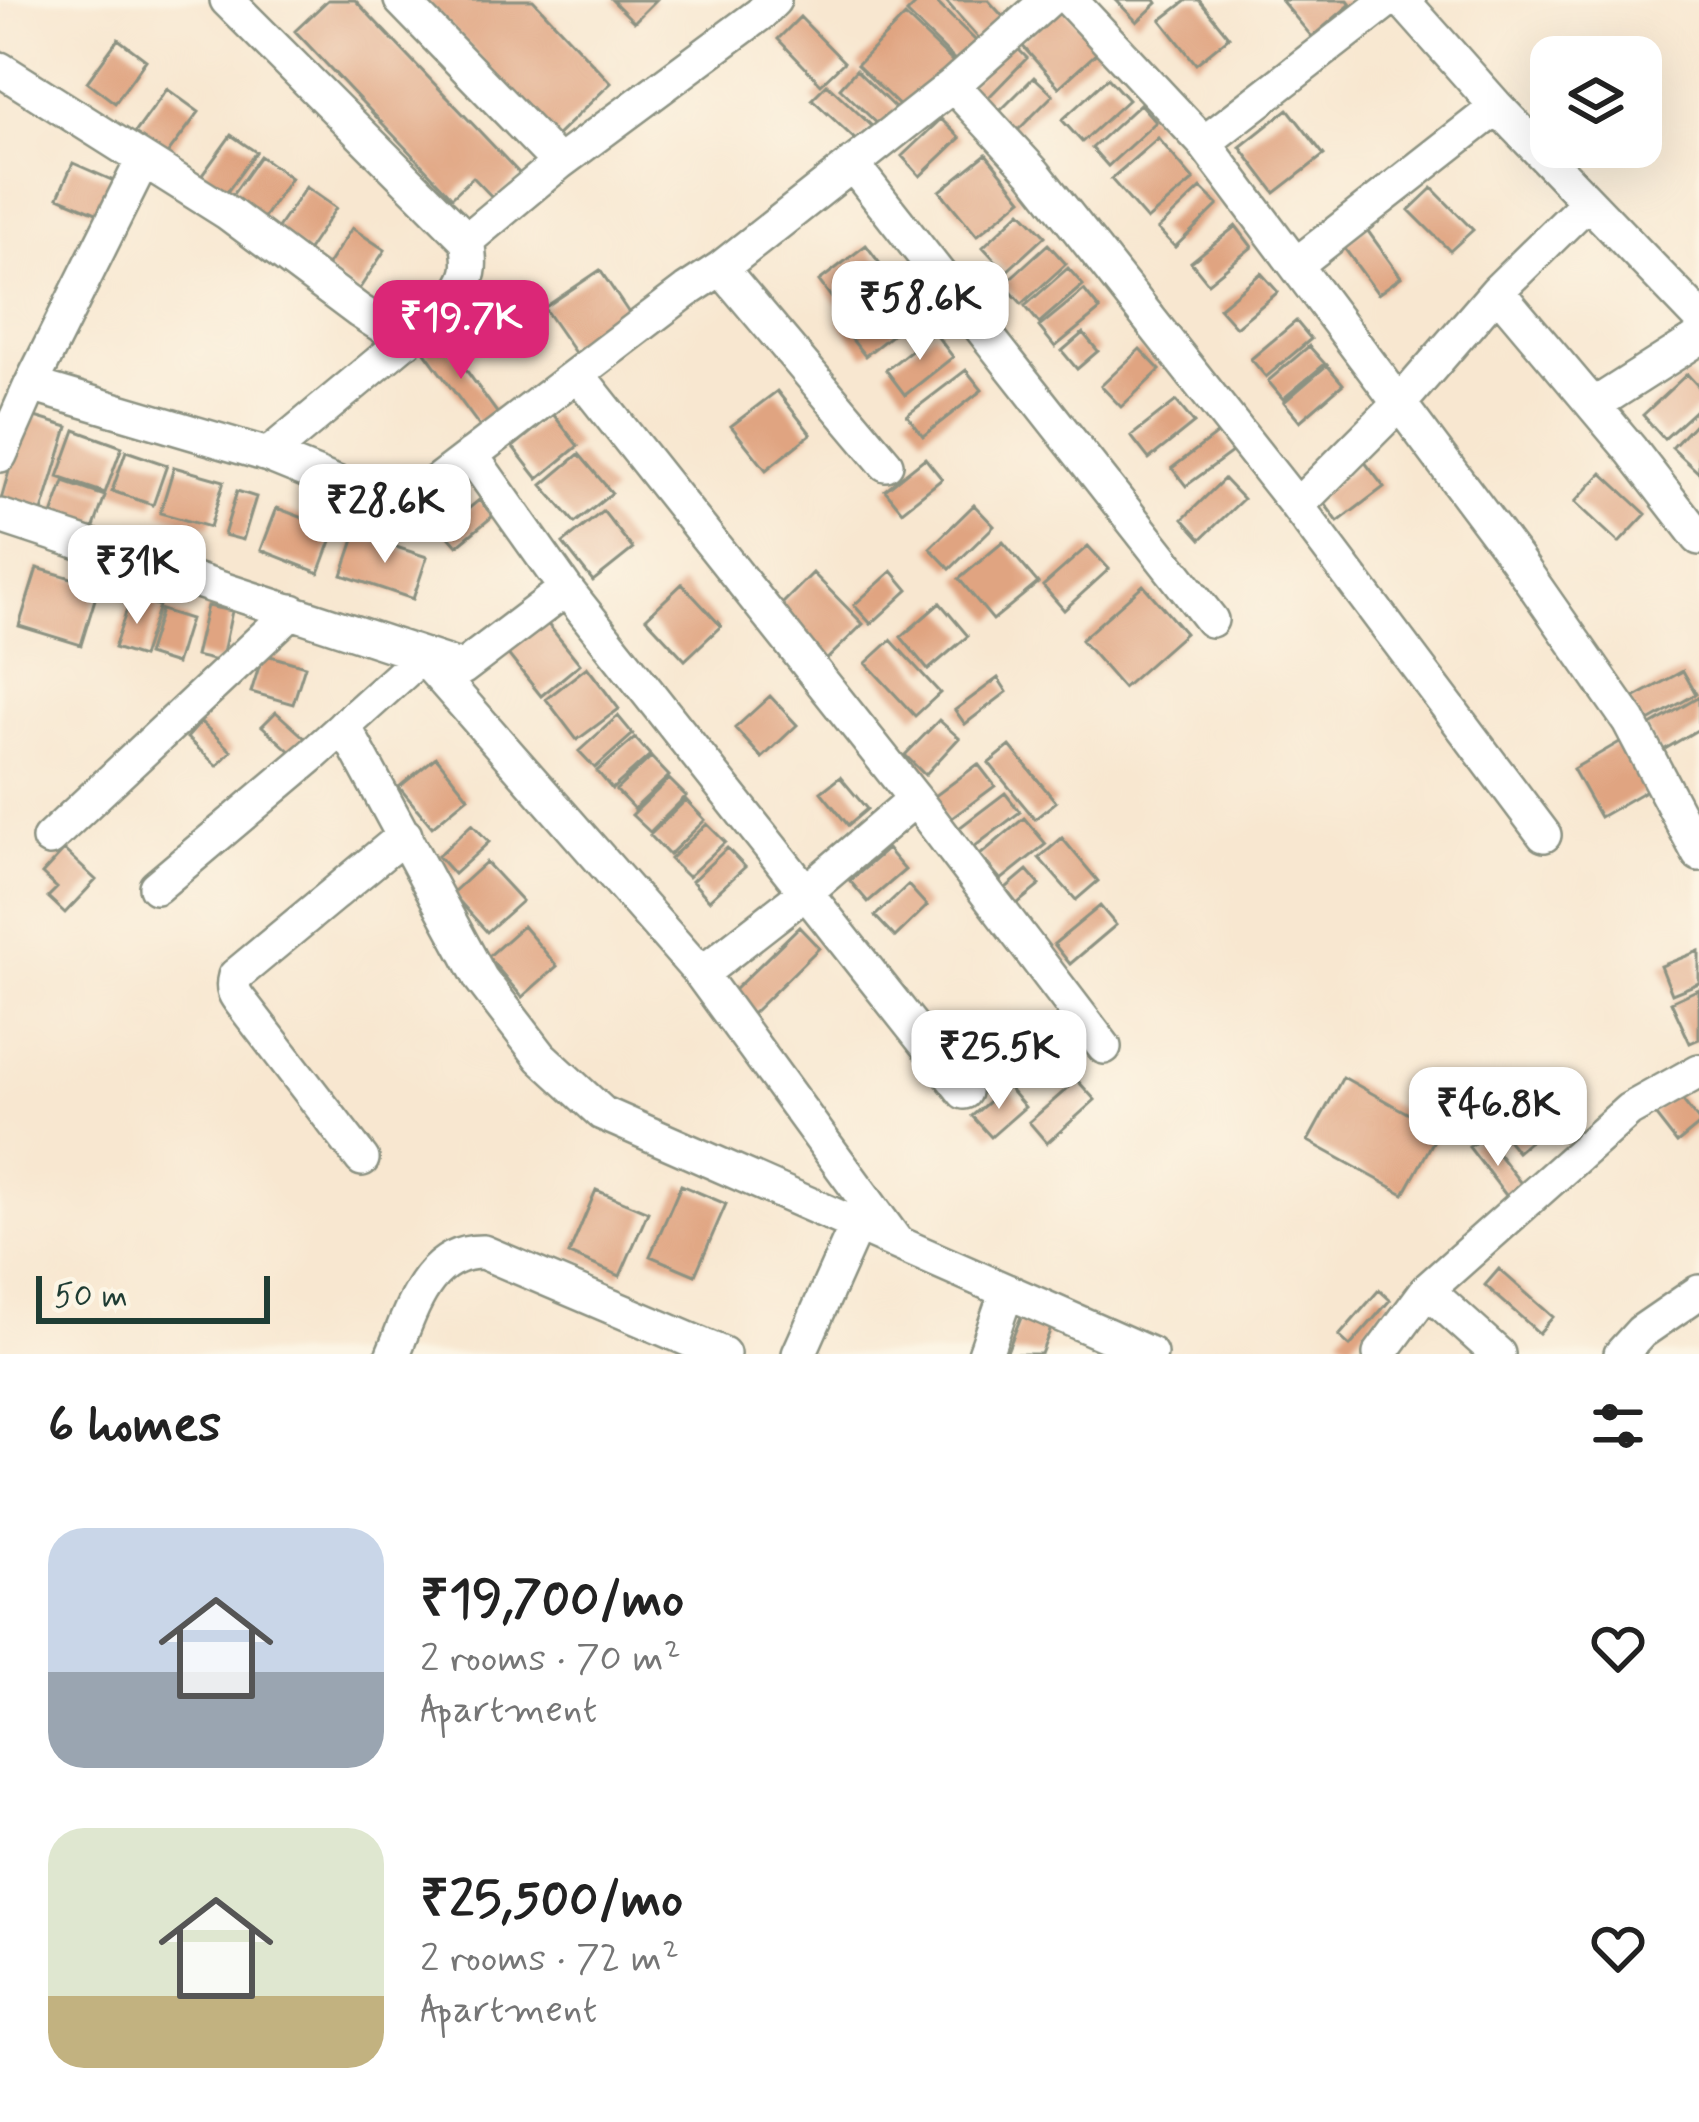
<!DOCTYPE html>
<meta charset="utf-8">
<style>
:root{--surface:#fff;--page:#f6f6f6;--text:#222;--muted:#767676;--accent:#db2777}
body{margin:0;font-family:Mynerve,sans-serif;background:var(--page);color:var(--text);height:100vh;display:flex;flex-direction:column;font-size:45px;white-space:nowrap}
*{box-sizing:border-box;margin:0}
p{font-size:39px;color:var(--muted)}
.icon{flex:none;width:66px;height:66px;fill:none;stroke:currentColor;stroke-width:2;stroke-linecap:round;stroke-linejoin:round}
.map{position:relative;height:1354px;overflow:hidden}
.side{display:flex;flex-direction:column;background:var(--surface);flex:1}
.side>*{flex:none}
.controls{position:absolute;left:1530px;top:36px;display:grid;gap:24px}
.controls a{display:grid;place-items:center;width:132px;height:132px;border-radius:24px;background:var(--surface);box-shadow:0 12px 48px #0002;font-size:60px}
.scale{position:absolute;left:36px;bottom:30px;width:234px;box-sizing:border-box;padding-left:12px;border:6px solid #1f3d34;border-top:0;font-size:33px;line-height:42px;white-space:nowrap;color:#1f3d34;-webkit-text-stroke:9px #fcf5e5;paint-order:stroke}
.price{position:absolute;translate:-50% -102px;padding:0 27px;border-radius:24px;background:#fff;color:#222;font-size:39px;line-height:78px;filter:drop-shadow(0 3px 6px #0008)}
.price::after{content:'';position:absolute;left:50%;top:72px;width:36px;height:27px;margin-left:-18px;background:inherit;clip-path:polygon(0 0,100% 0,50% 100%)}
.price.on{background:var(--accent);color:#fff}
ul{padding:0;list-style:none}
li{display:flex;align-items:center;gap:36px;height:300px;padding:0 48px}
li span{display:grid;place-items:center;flex:none;width:336px;height:240px;border-radius:36px;color:#555}
li>.icon{margin-inline-start:auto}
span .icon{width:144px;height:144px;fill:#fffc;stroke-width:1}
li b{font-size:51px}
h2{display:flex;justify-content:space-between;align-items:center;height:144px;padding:0 48px;font-size:51px}
.map>svg:first-child{display:block}
.building{fill:#e0a481}
.lines{fill:none;stroke-linecap:round;stroke-linejoin:round}
.minor-casing{stroke:#8c9282;stroke-width:38}
.minor{stroke:#fff;stroke-width:33}
</style>
<div class="map">
<svg width="1699" height="1354" viewBox="0 0 1699 1354">
<rect width="100%" height="100%" fill="#fcf5e5"/>
<filter id="ink" filterUnits="userSpaceOnUse"><feTurbulence type="fractalNoise" baseFrequency=".00833" numOctaves="2"/><feDisplacementMap in="SourceGraphic" scale="24" xChannelSelector="R" yChannelSelector="G"/><feConvolveMatrix kernelMatrix="1 2 1 2 8 2 1 2 1" color-interpolation-filters="sRGB"/></filter>
<filter id="wash" filterUnits="userSpaceOnUse"><feTurbulence type="fractalNoise" baseFrequency=".004" numOctaves="4" result="noise"/><feDisplacementMap in="SourceGraphic" scale="48" xChannelSelector="R" yChannelSelector="G"/><feGaussianBlur stdDeviation="2.7" result="paint"/><feColorMatrix in="noise" values="0 0 0 0 0 0 0 0 0 0 0 0 0 0 0 0 0 1.4 0 .05"/><feComposite in="paint" operator="in"/></filter>
<g filter="url(#wash)">
<rect width="100%" height="100%" fill="#f8e7d0"/>
<g id="blocks">
<path class="building" d="M 328,0 L 355,0 L 520,174 L 494,199 L 473,177 L 452,197 L 295,31 Z
M 424,0 L 533,0 L 611,83 L 555,137 Z
M 612,0 L 656,0 L 634,22 Z
M 920,0 L 934,0 L 976,41 L 956,61 L 907,13 Z
M 945,0 L 988,0 L 1007,21 L 983,43 Z
M 1116,0 L 1155,0 L 1157,3 L 1137,22 Z
M 1187,0 L 1199,0 L 1229,37 L 1196,64 L 1161,20 Z
M 1281,0 L 1348,0 L 1351,4 L 1312,37 Z
M 1061,5 L 1101,49 L 1059,87 L 1020,43 Z
M 905,16 L 954,63 L 907,113 L 857,65 Z
M 800,17 L 844,62 L 821,84 L 778,39 Z
M 118,39 L 146,60 L 115,103 L 87,82 Z
M 1011,42 L 1027,58 L 982,104 L 966,88 Z
M 856,70 L 897,110 L 881,127 L 840,88 Z
M 1034,77 L 1053,95 L 1011,137 L 992,119 Z
M 1108,78 L 1128,100 L 1082,142 L 1062,120 Z
M 827,84 L 872,126 L 858,142 L 812,99 Z
M 167,89 L 199,112 L 166,156 L 135,133 Z
M 1140,104 L 1156,122 L 1108,166 L 1092,148 Z
M 1288,109 L 1324,155 L 1275,193 L 1240,147 Z
M 941,119 L 960,138 L 920,176 L 902,156 Z
M 231,135 L 256,152 L 224,196 L 200,178 Z
M 1158,138 L 1194,180 L 1147,220 L 1111,179 Z
M 986,154 L 1022,199 L 977,236 L 940,191 Z
M 260,156 L 291,178 L 258,226 L 226,204 Z
M 73,163 L 116,182 L 101,215 L 58,197 Z
M 306,187 L 336,208 L 306,253 L 275,232 Z
M 1201,188 L 1218,205 L 1175,247 L 1158,229 Z
M 1432,188 L 1473,230 L 1450,251 L 1409,210 Z
M 1021,211 L 1045,236 L 1006,272 L 983,247 Z
M 1236,226 L 1252,247 L 1208,283 L 1191,262 Z
M 1365,227 L 1401,277 L 1378,294 L 1342,245 Z
M 352,228 L 385,250 L 358,291 L 325,269 Z
M 1048,244 L 1066,264 L 1022,304 L 1004,284 Z
M 866,245 L 884,269 L 837,305 L 819,281 Z
M 1068,268 L 1083,285 L 1039,323 L 1025,306 Z
M 600,270 L 635,322 L 580,360 L 544,308 Z
M 1261,273 L 1278,292 L 1236,327 L 1219,308 Z
M 898,275 L 925,309 L 865,356 L 838,322 Z
M 1084,290 L 1100,310 L 1055,347 L 1039,327 Z
M 1296,321 L 1311,339 L 1266,377 L 1251,359 Z
M 934,332 L 953,357 L 905,395 L 886,370 Z
M 1083,333 L 1098,351 L 1077,369 L 1062,351 Z
M 442,337 L 498,414 L 480,427 L 424,351 Z
M 1309,346 L 1325,364 L 1283,399 L 1268,381 Z
M 1140,349 L 1160,370 L 1121,407 L 1101,386 Z
M 1327,365 L 1343,384 L 1300,421 L 1284,402 Z
M 966,370 L 982,390 L 923,436 L 907,415 Z
M 1687,374 L 1699,387 L 1699,407 L 1664,439 L 1643,415 Z
M 777,391 L 811,434 L 766,470 L 731,426 Z
M 1176,401 L 1194,423 L 1149,459 L 1131,436 Z
M 25,414 L 68,427 L 41,515 L 0,503 Z
M 553,414 L 578,446 L 538,479 L 513,447 Z
M 1699,419 L 1699,473 L 1672,448 Z
M 75,430 L 122,447 L 105,493 L 58,477 Z
M 1218,433 L 1232,452 L 1186,486 L 1172,468 Z
M 126,451 L 167,465 L 153,505 L 112,491 Z
M 579,454 L 612,493 L 575,523 L 542,485 Z
M 925,458 L 942,479 L 902,511 L 885,490 Z
M 1364,461 L 1384,487 L 1338,522 L 1319,496 Z
M 174,467 L 224,481 L 210,527 L 160,513 Z
M 1602,473 L 1646,514 L 1619,543 L 1575,502 Z
M 1224,479 L 1243,499 L 1201,539 L 1183,519 Z
M 64,482 L 105,496 L 89,541 L 48,526 Z
M 237,491 L 256,497 L 243,540 L 224,535 Z
M 479,500 L 493,516 L 457,546 L 443,530 Z
M 974,505 L 994,526 L 950,569 L 930,548 Z
M 277,508 L 335,530 L 319,573 L 261,550 Z
M 603,511 L 633,549 L 593,581 L 563,543 Z
M 356,534 L 427,557 L 413,599 L 342,575 Z
M 1003,542 L 1038,583 L 993,620 L 959,579 Z
M 1088,546 L 1109,569 L 1064,610 L 1043,586 Z
M 37,568 L 99,586 L 81,645 L 19,626 Z
M 892,571 L 908,590 L 871,624 L 854,605 Z
M 813,573 L 863,624 L 822,664 L 773,613 Z
M 682,584 L 721,626 L 685,660 L 646,618 Z
M 1143,585 L 1185,633 L 1123,688 L 1081,640 Z
M 131,597 L 159,606 L 142,657 L 114,648 Z
M 940,603 L 968,636 L 928,670 L 901,637 Z
M 207,606 L 232,611 L 221,662 L 195,656 Z
M 161,610 L 190,619 L 176,664 L 147,655 Z
M 542,617 L 580,664 L 541,696 L 503,648 Z
M 891,640 L 940,693 L 915,716 L 866,663 Z
M 263,654 L 305,666 L 293,704 L 251,692 Z
M 587,667 L 619,709 L 577,740 L 546,699 Z
M 1683,671 L 1696,694 L 1642,725 L 1628,701 Z
M 998,678 L 1007,692 L 965,724 L 955,710 Z
M 770,696 L 797,725 L 762,758 L 735,728 Z
M 1699,697 L 1699,729 L 1660,752 L 1646,728 Z
M 276,712 L 308,741 L 294,755 L 262,726 Z
M 618,716 L 633,734 L 595,768 L 579,751 Z
M 939,720 L 959,738 L 925,775 L 905,755 Z
M 201,722 L 231,751 L 217,766 L 187,738 Z
M 635,738 L 650,755 L 612,789 L 597,771 Z
M 1625,739 L 1652,787 L 1600,817 L 1573,769 Z
M 1010,746 L 1056,802 L 1035,819 L 989,763 Z
M 436,757 L 468,797 L 432,827 L 399,787 Z
M 651,757 L 669,776 L 634,809 L 616,790 Z
M 978,764 L 995,786 L 948,821 L 931,799 Z
M 840,777 L 867,809 L 848,825 L 821,792 Z
M 669,779 L 686,796 L 650,832 L 632,815 Z
M 1005,793 L 1020,812 L 974,847 L 959,828 Z
M 686,800 L 705,820 L 669,855 L 650,835 Z
M 1024,818 L 1046,844 L 1001,880 L 980,855 Z
M 472,824 L 489,842 L 454,874 L 438,856 Z
M 707,824 L 725,842 L 688,877 L 670,859 Z
M 1062,838 L 1098,881 L 1076,900 L 1039,858 Z
M 727,848 L 745,867 L 709,900 L 692,881 Z
M 887,849 L 905,870 L 868,902 L 850,881 Z
M 64,850 L 96,880 L 65,913 L 48,897 L 57,888 L 42,874 Z
M 486,862 L 522,901 L 487,932 L 452,893 Z
M 1027,870 L 1040,885 L 1012,908 L 1000,893 Z
M 908,885 L 927,906 L 895,937 L 875,916 Z
M 1100,906 L 1116,925 L 1070,964 L 1054,944 Z
M 523,926 L 557,966 L 522,997 L 488,957 Z
M 799,927 L 819,948 L 749,1017 L 728,996 Z
M 1699,951 L 1699,983 L 1672,994 L 1661,966 Z
M 1699,989 L 1699,1039 L 1690,1043 L 1671,1002 Z
M 1343,1077 L 1439,1131 L 1404,1194 L 1308,1141 Z
M 1077,1080 L 1095,1100 L 1047,1143 L 1029,1122 Z
M 1007,1086 L 1025,1107 L 991,1137 L 972,1116 Z
M 1676,1092 L 1699,1121 L 1699,1125 L 1677,1143 L 1652,1111 Z
M 1529,1099 L 1550,1124 L 1517,1152 L 1496,1126 Z
M 1484,1136 L 1527,1191 L 1512,1203 L 1469,1147 Z
M 681,1185 L 726,1204 L 695,1275 L 650,1256 Z
M 596,1190 L 648,1212 L 620,1276 L 569,1254 Z
M 1499,1269 L 1553,1317 L 1539,1333 L 1485,1285 Z
M 1379,1290 L 1390,1300 L 1350,1346 L 1339,1336 Z
M 1023,1312 L 1053,1323 L 1041,1354 L 1006,1354 Z"/>
</g>
</g>
<g filter="url(#ink)">
<use href="#blocks" fill-opacity="0" stroke="#8c9282" stroke-width="3"/>
<g class="lines">
<defs>
<path id="minor" d="M 227,0 L 467,240 C 472,269 471,277 453,301 L 268,455
M 401,0 L 559,163
M 1070,0 L 1204,143 L 1516,559 L 1629,721 L 1699,854
M 1402,0 L 1497,107 L 1699,317
M 0,69 L 228,213 L 359,311 L 406,341
M 953,85 L 1034,173 L 1297,506 L 1544,835
M 1204,143 L 1388,0
M 852,164 L 1211,620
M 467,240 L 559,163 L 760,14 L 774,0
M 1297,264 L 1497,107
M 721,268 L 886,464
M 1497,291 L 1631,450 L 1699,538
M 579,376 L 915,799 L 1104,1047
M 31,385 L 268,455 L 381,501 L 405,499 L 432,485 L 686,291 L 721,268 L 953,85 L 1048,0
M 1594,405 L 1699,338
M 0,455 L 31,385 L 143,160
M 1297,506 L 1400,403 L 1497,291 L 1588,202
M 0,516 L 462,668 L 566,589 L 471,455
M 566,589 L 964,1092
M 344,726 L 481,979 L 541,1057 L 602,1113 L 1150,1354
M 49,839 L 292,611
M 156,887 L 310,757 L 422,656 L 701,974 L 806,892 L 915,799
M 701,974 L 895,1240
M 362,1159 L 244,1006 C 235,995 231,990 235,976 L 405,835
M 1427,1290 L 1498,1354
M 393,1354 C 411,1312 426,1251 483,1252 L 723,1354
M 799,1354 L 857,1224
M 985,1354 L 1007,1291
M 1380,1354 L 1427,1290 L 1629,1110 L 1699,1071
M 1621,1354 L 1641,1332 L 1699,1292"/>
</defs>
<use href="#minor" class="minor-casing"/>
<use href="#minor" class="minor"/>
</g>
</g>
</svg>
<div class="controls">
<a><svg class="icon" aria-label="layers" viewBox="0 0 24 24"><path d="M12 4l9 5-9 5-9-5zM3 14l9 5 9-5"/></svg></a>
</div>
<div class="scale">50 m</div>
<b class="price" style="left:920px;top:363px">₹58.6K</b>
<b class="price on" style="left:461px;top:382px">₹19.7K</b>
<b class="price" style="left:385px;top:566px">₹28.6K</b>
<b class="price" style="left:137px;top:627px">₹31K</b>
<b class="price" style="left:999px;top:1112px">₹25.5K</b>
<b class="price" style="left:1498px;top:1169px">₹46.8K</b>
</div>
<section class="side">
<h2>6 homes<svg class="icon" aria-label="filters" viewBox="0 0 24 24"><path d="M4 7h16M4 17h16"/><circle cx="9" cy="7" r="2"/><circle cx="15" cy="17" r="2"/></svg></h2>
<ul>
<li><span style="background:linear-gradient(#c9d6e8 60%,#9aa5b1 0)"><svg class="icon" aria-label="home" viewBox="0 0 24 24"><path d="M3 11l9-7 9 7M6 9v11h12V9"/></svg></span><div><b>₹19,700/mo</b><p>2 rooms · 70 m²</p><p>Apartment</p></div><svg class="icon" aria-label="heart" viewBox="0 0 24 24"><path d="M12 20l-8-8c-3-5 5-10 8-4 3-6 11-1 8 4z"/></svg></li>
<li><span style="background:linear-gradient(#dfe7d0 70%,#c2b280 0)"><svg class="icon" aria-label="home" viewBox="0 0 24 24"><path d="M3 11l9-7 9 7M6 9v11h12V9"/></svg></span><div><b>₹25,500/mo</b><p>2 rooms · 72 m²</p><p>Apartment</p></div><svg class="icon" aria-label="heart" viewBox="0 0 24 24"><path d="M12 20l-8-8c-3-5 5-10 8-4 3-6 11-1 8 4z"/></svg></li>
</ul>
</section>
